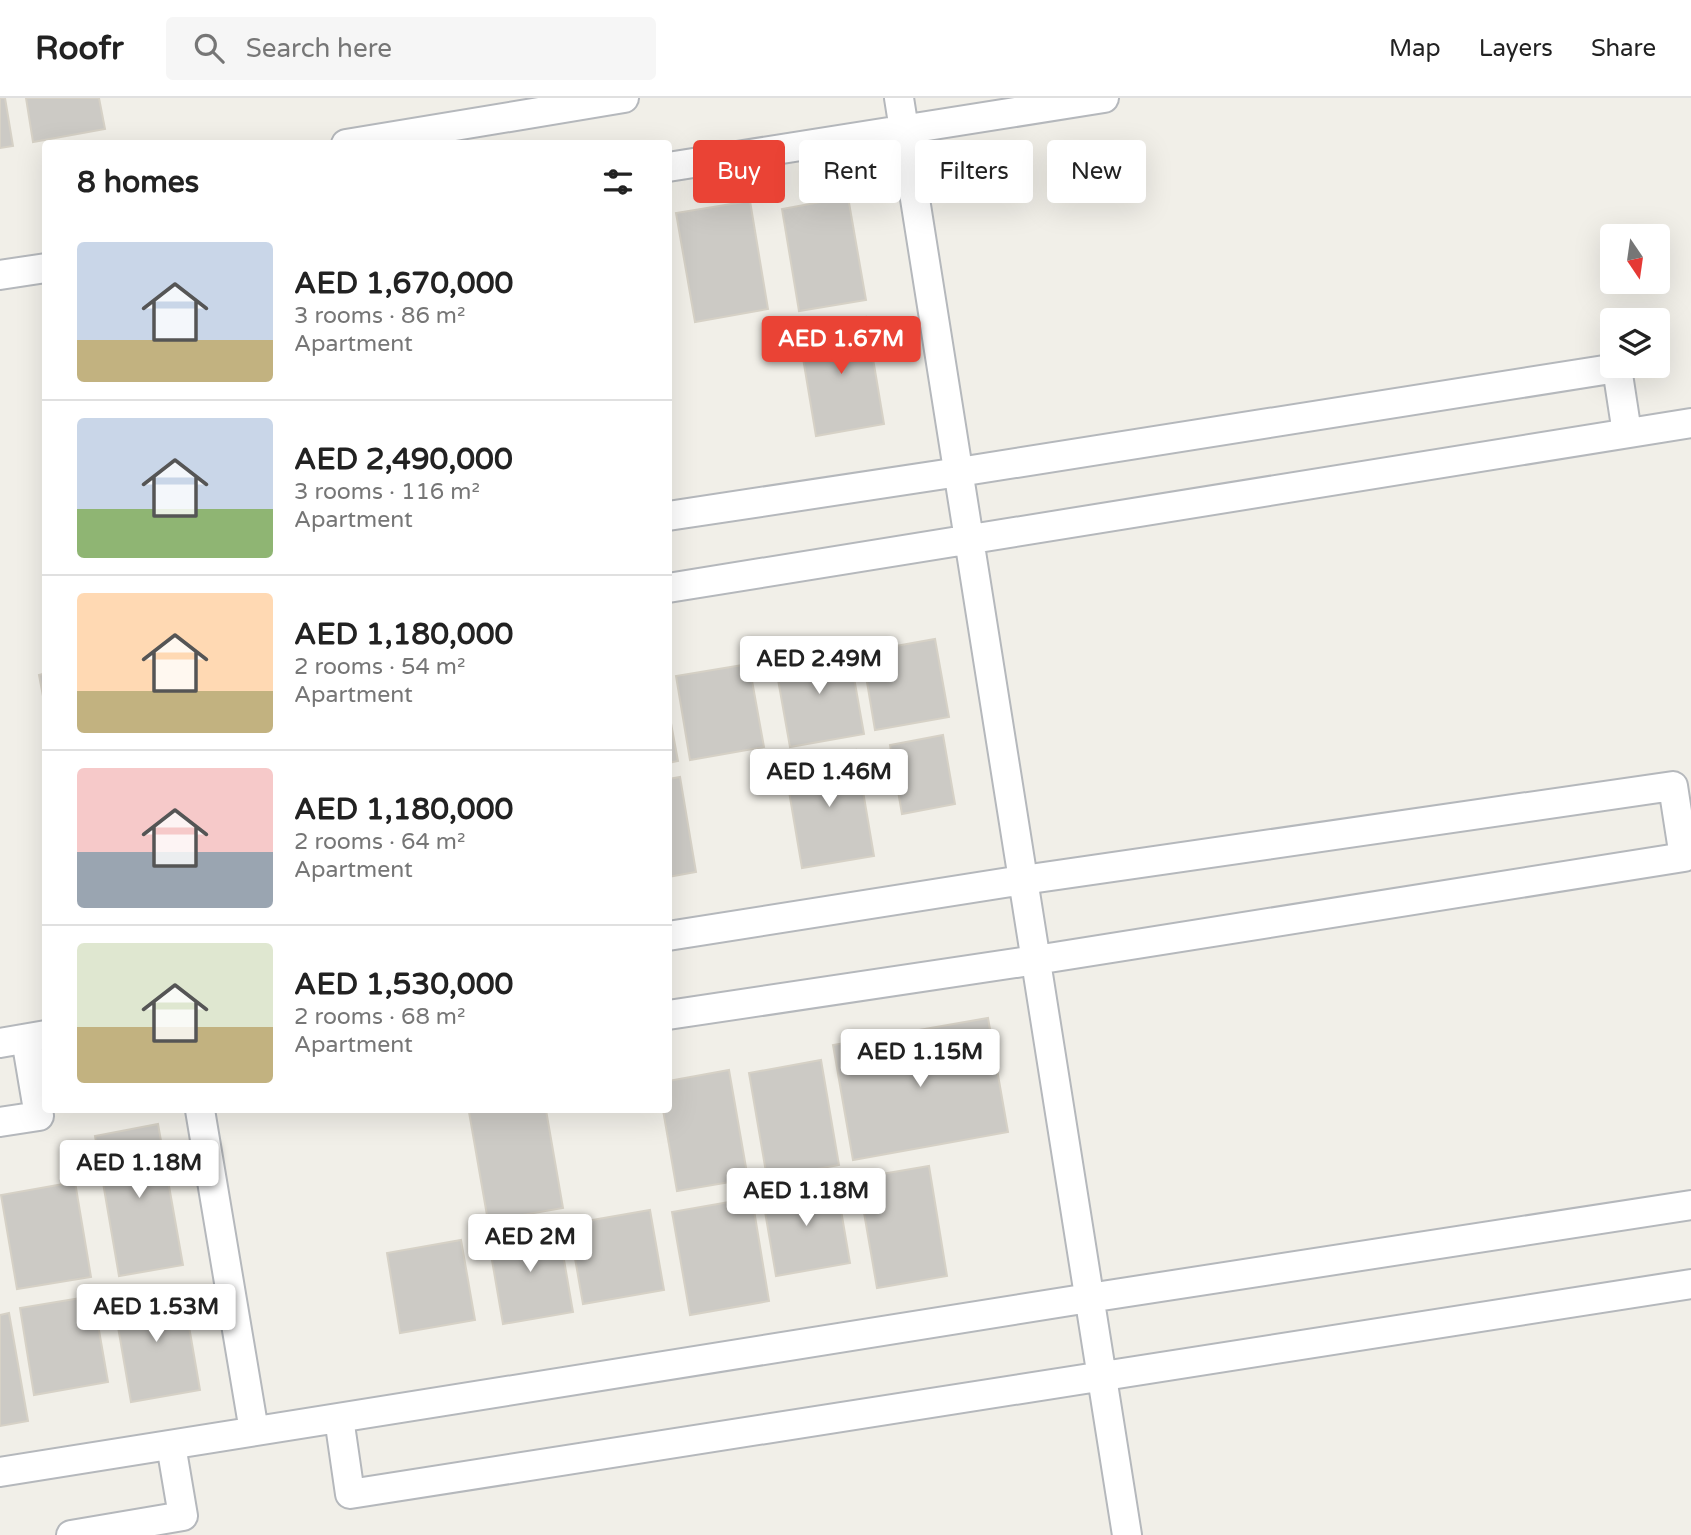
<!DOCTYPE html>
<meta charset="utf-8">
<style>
:root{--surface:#fff;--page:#f6f6f6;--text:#222;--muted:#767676;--line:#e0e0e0;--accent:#ea4335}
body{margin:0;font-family:"Varela Round",sans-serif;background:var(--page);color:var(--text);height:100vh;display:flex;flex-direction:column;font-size:26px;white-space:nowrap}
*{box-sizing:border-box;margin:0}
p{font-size:23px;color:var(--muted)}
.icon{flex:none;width:38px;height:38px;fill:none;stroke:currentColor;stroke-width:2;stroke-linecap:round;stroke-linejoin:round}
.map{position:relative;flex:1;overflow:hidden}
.sheet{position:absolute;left:42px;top:42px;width:630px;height:973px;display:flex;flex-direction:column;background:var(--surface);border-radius:7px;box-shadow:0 7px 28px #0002}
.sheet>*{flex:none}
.banner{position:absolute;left:693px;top:42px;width:665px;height:63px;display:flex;gap:14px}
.needle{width:46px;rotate:167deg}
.buttons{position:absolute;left:1600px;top:126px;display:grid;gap:14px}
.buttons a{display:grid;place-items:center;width:70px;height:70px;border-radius:7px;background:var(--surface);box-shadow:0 7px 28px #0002;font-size:35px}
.price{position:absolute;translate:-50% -60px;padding:0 16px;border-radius:7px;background:#fff;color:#222;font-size:23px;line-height:46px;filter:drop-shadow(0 2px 4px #0008)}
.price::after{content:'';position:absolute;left:50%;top:42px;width:21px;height:16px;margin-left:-10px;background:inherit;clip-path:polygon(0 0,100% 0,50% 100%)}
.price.active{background:var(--accent);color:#fff}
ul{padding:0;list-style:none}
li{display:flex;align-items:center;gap:21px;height:175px;padding:0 35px}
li+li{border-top:2px solid var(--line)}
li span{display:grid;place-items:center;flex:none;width:196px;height:140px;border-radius:7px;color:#555}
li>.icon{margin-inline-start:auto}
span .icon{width:84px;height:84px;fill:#fffc;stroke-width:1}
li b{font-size:30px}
h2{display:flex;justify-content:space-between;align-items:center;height:84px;padding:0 35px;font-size:30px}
.tag{padding:0 24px;border-radius:7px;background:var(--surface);box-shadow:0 7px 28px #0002;font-size:24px;line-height:63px}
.tag.active{background:var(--accent);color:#fff}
header{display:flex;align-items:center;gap:42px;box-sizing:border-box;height:98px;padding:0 35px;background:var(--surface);border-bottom:2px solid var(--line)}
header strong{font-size:33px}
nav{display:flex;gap:38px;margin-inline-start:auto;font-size:24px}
.search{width:490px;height:63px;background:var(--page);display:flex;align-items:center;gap:18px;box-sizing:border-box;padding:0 24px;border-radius:7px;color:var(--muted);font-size:26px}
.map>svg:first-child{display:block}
.building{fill:#cccac5;stroke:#d6d1c6;stroke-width:2}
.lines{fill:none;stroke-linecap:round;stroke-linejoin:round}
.minor-casing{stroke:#b5b8bc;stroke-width:32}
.minor{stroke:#fff;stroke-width:28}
</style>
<header>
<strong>Roofr</strong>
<div class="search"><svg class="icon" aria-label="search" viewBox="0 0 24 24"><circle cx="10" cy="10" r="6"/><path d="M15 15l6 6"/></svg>Search here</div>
<nav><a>Map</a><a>Layers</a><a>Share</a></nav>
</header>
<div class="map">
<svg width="1691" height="1437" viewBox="0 0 1691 1437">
<rect width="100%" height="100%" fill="#f1efe8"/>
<path class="building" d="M 0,0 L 5,0 L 13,48 L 0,50 Z
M 26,0 L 99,0 L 105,31 L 33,44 Z
M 848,99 L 866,202 L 799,213 L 782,111 Z
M 750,103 L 768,211 L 695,224 L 676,115 Z
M 866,219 L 884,326 L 816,338 L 798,230 Z
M 935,541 L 949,619 L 875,632 L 862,554 Z
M 848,546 L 864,636 L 790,649 L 774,559 Z
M 749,566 L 764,649 L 690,662 L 676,578 Z
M 46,575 L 46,614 L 39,577 Z
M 668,609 L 678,663 L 668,665 Z
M 943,637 L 955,706 L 902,716 L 890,647 Z
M 856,652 L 874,758 L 802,770 L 784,664 Z
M 680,679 L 696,774 L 668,779 L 668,681 Z
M 988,920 L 1008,1034 L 853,1062 L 833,947 Z
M 821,962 L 839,1067 L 767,1080 L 749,975 Z
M 729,972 L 748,1081 L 677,1093 L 663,1012 L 668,1012 L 668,983 Z
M 484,1012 L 546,1012 L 563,1110 L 488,1123 L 469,1014 Z
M 158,1026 L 183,1167 L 119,1178 L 95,1038 Z
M 929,1068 L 947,1178 L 877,1190 L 858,1080 Z
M 836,1083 L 850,1165 L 776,1178 L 762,1096 Z
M 75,1084 L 91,1179 L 17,1191 L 1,1097 Z
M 752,1100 L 769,1203 L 690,1217 L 672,1114 Z
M 650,1112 L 664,1192 L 583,1206 L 569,1126 Z
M 558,1127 L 573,1214 L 503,1226 L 488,1139 Z
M 461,1142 L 475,1222 L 400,1235 L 387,1155 Z
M 182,1188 L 200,1292 L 131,1304 L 113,1200 Z
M 93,1198 L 108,1284 L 34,1297 L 20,1210 Z
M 9,1215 L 28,1323 L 0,1328 L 0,1217 Z"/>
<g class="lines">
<defs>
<path id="minor" d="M 899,0 L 1127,1437
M 346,46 L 624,0
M 668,69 L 1104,0
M 0,177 L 46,170
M 668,418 L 959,374 L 1617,270 L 1627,335
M 668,490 L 1691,325
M 668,838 L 1023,782 L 1673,688 L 1684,759 L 1036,862 L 668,917
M 0,945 L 46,937
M 200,1012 L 254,1333
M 0,1024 L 39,1018 L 26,941
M 339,1320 L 350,1396 L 1691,1186
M 0,1374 L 1089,1200 L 1691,1107
M 71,1437 L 183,1418 L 171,1347"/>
</defs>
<use href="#minor" class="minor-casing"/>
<use href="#minor" class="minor"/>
</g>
</svg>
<div class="buttons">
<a><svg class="needle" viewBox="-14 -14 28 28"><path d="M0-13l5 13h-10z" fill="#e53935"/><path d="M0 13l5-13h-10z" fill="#767676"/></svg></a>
<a><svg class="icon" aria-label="layers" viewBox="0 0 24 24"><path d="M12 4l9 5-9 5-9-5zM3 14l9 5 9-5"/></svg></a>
</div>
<b class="price active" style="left:841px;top:278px">AED 1.67M</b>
<b class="price" style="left:819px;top:598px">AED 2.49M</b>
<b class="price" style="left:829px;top:711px">AED 1.46M</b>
<b class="price" style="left:920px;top:991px">AED 1.15M</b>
<b class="price" style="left:139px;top:1102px">AED 1.18M</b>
<b class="price" style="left:806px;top:1130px">AED 1.18M</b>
<b class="price" style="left:530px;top:1176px">AED 2M</b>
<b class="price" style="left:156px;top:1246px">AED 1.53M</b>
<div class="banner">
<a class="tag active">Buy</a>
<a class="tag">Rent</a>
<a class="tag">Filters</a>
<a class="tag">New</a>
</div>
<section class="sheet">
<h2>8 homes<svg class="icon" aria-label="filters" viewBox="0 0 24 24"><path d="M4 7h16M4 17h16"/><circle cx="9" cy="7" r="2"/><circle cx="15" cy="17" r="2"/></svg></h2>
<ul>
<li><span style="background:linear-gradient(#c9d6e8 70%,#c2b280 0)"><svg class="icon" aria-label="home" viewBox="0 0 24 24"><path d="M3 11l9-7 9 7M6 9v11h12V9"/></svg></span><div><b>AED 1,670,000</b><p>3 rooms · 86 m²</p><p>Apartment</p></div></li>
<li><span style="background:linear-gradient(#c9d6e8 65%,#8fb573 0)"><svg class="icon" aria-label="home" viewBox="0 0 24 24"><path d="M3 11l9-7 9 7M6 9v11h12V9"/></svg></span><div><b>AED 2,490,000</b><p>3 rooms · 116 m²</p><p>Apartment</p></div></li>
<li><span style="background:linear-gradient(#ffd9b3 70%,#c2b280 0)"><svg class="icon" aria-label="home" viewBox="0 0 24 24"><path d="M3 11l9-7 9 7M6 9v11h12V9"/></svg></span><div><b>AED 1,180,000</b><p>2 rooms · 54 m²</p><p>Apartment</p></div></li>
<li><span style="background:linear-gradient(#f6c9c9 60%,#9aa5b1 0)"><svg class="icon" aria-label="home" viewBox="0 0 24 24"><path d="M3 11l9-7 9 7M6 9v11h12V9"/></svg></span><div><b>AED 1,180,000</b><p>2 rooms · 64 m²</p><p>Apartment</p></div></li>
<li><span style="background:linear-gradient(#dfe7d0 60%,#c2b280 0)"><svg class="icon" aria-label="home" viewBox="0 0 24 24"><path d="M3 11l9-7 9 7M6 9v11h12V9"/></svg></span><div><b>AED 1,530,000</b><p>2 rooms · 68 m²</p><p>Apartment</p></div></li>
</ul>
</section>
</div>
